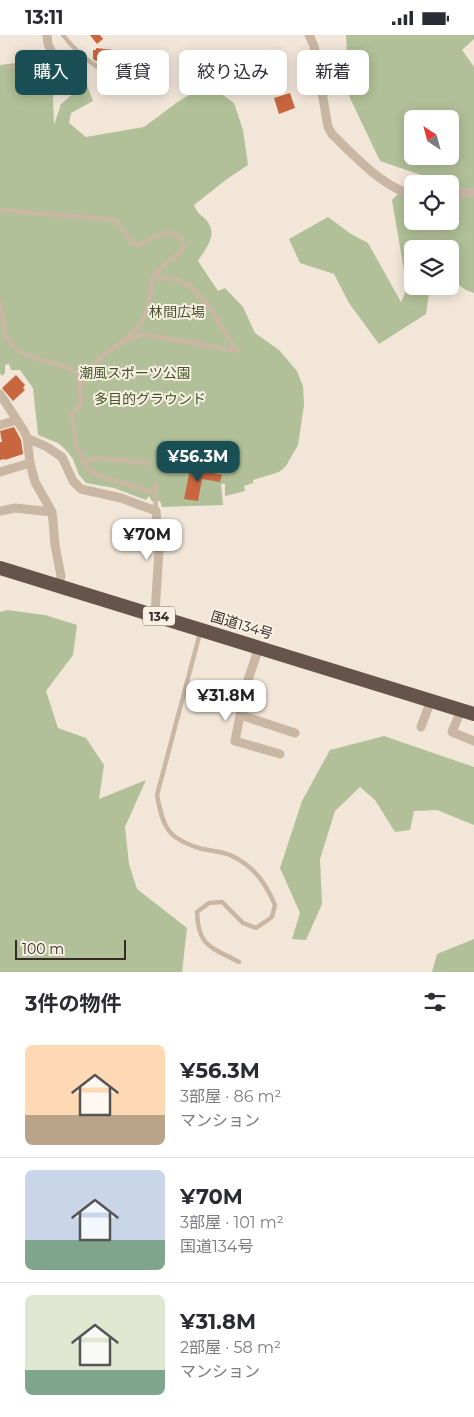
<!DOCTYPE html>
<html lang="ja">
<meta charset="utf-8">
<style>
:root{--surface:#fff;--page:#f7f7f7;--text:#2b2b33;--muted:#7c7c81;--line:#e1e1e2;--accent:#1b4f56}
body{margin:0;font-family:Montserrat,"Noto Sans JP",sans-serif;background:var(--page);color:var(--text);height:100vh;display:flex;flex-direction:column;font-size:19px;white-space:nowrap}
*{box-sizing:border-box;margin:0}
p{font-size:16px;color:var(--muted)}
.icon{flex:none;width:28px;height:28px;fill:none;stroke:currentColor;stroke-width:2;stroke-linecap:round;stroke-linejoin:round}
.map{position:relative;height:937px;overflow:hidden}
.side{display:flex;flex-direction:column;background:var(--surface);flex:1}
.side>*{flex:none}
.guide{position:absolute;left:15px;top:15px;width:445px;height:45px;display:flex;gap:10px}
.needle{width:32px;rotate:324deg}
.fabs{position:absolute;left:404px;top:75px;display:grid;gap:10px}
.fabs a{display:grid;place-items:center;width:55px;height:55px;border-radius:8px;background:var(--surface);box-shadow:0 2px 12px #0003;font-size:25px}
.scale{position:absolute;left:15px;bottom:12px;width:111px;box-sizing:border-box;padding-left:5px;border:2px solid #342b26;border-top:0;font-size:14px;line-height:18px;white-space:nowrap;color:#342b26;-webkit-text-stroke:4px #f9f0e4;paint-order:stroke}
.price{position:absolute;translate:-50% -42px;padding:0 11px;border-radius:10px;background:#fff;color:#222;font-size:16px;line-height:32px;filter:drop-shadow(0 1px 2px #0008)}
.price::after{content:'';position:absolute;left:50%;top:30px;width:15px;height:11px;margin-left:-8px;background:inherit;clip-path:polygon(0 0,100% 0,50% 100%)}
.price.on{background:var(--accent);color:#fff}
ul{padding:0;list-style:none}
li{display:flex;align-items:center;gap:15px;height:125px;padding:0 25px}
li+li{border-top:1px solid var(--line)}
li span{display:grid;place-items:center;flex:none;width:140px;height:100px;border-radius:8px;color:#555}
li>.icon{margin-inline-start:auto}
span .icon{width:60px;height:60px;fill:#fffc;stroke-width:1}
li b{font-size:21px}
h2{display:flex;justify-content:space-between;align-items:center;height:60px;padding:0 25px;font-size:21px}
.chip{padding:0 18px;border-radius:8px;background:var(--surface);box-shadow:0 2px 12px #0003;font-size:18px;line-height:45px}
.chip.on{background:var(--accent);color:#fff}
.status{display:flex;justify-content:space-between;align-items:center;height:35px;padding:0 25px;background:var(--surface);direction:ltr}
.status svg{height:14px;fill:currentColor}
.map>svg:first-child{display:block}
.green{fill:#b1c098;fill-rule:evenodd}
.building{fill:#c8673f}
.lines{fill:none;stroke-linecap:round;stroke-linejoin:round}
.service{stroke:#c9b7a4;stroke-width:4.5}
.minor{stroke:#c9b7a4;stroke-width:9}
.trunk{stroke:#66544a;stroke-width:14}
.labels{text-anchor:middle;dominant-baseline:central;stroke-width:4;stroke-linejoin:round;paint-order:stroke}
.shield{fill:#f9f0e4;stroke:#6f665f;stroke-width:1}
.shield-label{font-size:12px;font-weight:bold;fill:#342b26}
.park-label{font-size:14px;fill:#425329;stroke:#f9f0e4}
.street-label{font-size:14px;fill:#342b26;stroke:#f9f0e4}
</style>
<div class="status"><b>13:11</b><svg viewBox="0 0 49 12"><path d="M0 12V9h3v3zM5 12V6h3v6zM10 12V3h3v9zM15 12V0h3v12zM26 1h20v11H26zM47 4h2v5h-2z"/></svg></div>
<div class="map">
<svg width="474" height="937" viewBox="0 0 474 937">
<rect width="100%" height="100%" fill="#f1e6d8"/>
<path class="green" d="M 346,0 L 474,0 L 474,4 L 462,15 L 474,32 L 474,258 L 466,255 L 450,244 L 450,214 L 412,214 L 412,251 L 430,251 L 426,279 L 379,309 L 349,268 L 334,239 L 300,228 L 289,204 L 328,182 L 351,199 L 368,208 L 401,267 L 407,253 L 392,165 L 403,154 L 412,157 L 412,186 L 450,186 L 450,163 L 471,157 L 380,126 L 349,61 ZM 412,84 L 450,84 L 450,121 L 412,121 Z
M 47,24 L 48,29 L 55,28 L 53,63 L 54,90 L 61,69 L 86,48 L 93,66 L 71,78 L 69,88 L 86,102 L 144,92 L 179,66 L 207,49 L 234,68 L 243,95 L 248,130 L 227,144 L 194,170 C 198,181 205,181 209,189 C 217,202 204,216 198,226 L 218,256 L 225,253 L 243,272 L 255,298 L 279,315 L 297,336 L 303,351 L 304,370 L 298,410 L 286,431 L 279,437 L 253,445 L 253,448 L 244,451 L 245,456 L 225,461 L 225,449 L 221,449 L 223,470 L 162,472 L 160,466 L 152,466 L 149,461 L 146,465 L 114,453 L 86,448 L 79,440 L 73,424 L 66,415 L 58,408 L 38,400 L 33,353 L 20,335 L 11,335 L 9,329 L 5,330 L 5,338 L 2,341 L 0,338 L 0,30 Z
M 7,575 L 45,580 L 77,590 L 73,620 L 46,656 L 58,693 L 86,703 L 104,730 L 99,764 L 146,745 L 125,792 L 129,829 L 137,854 L 187,893 L 182,937 L 0,937 L 0,577 Z
M 384,701 L 474,732 L 474,790 L 437,775 L 414,776 L 410,795 L 395,797 L 375,765 L 360,752 L 335,776 L 320,824 L 322,869 L 306,905 L 292,904 L 300,878 L 280,833 L 302,766 L 330,715 Z
M 474,904 L 474,937 L 432,937 L 437,919 Z"/>
<path class="building" d="M 90,0 L 100,0 L 103,4 L 97,9 Z
M 96,13 L 114,15 L 114,24 L 124,24 L 125,28 L 128,28 L 129,36 L 125,37 L 125,39 L 122,40 L 122,43 L 113,43 L 113,38 L 110,39 L 109,26 L 96,26 L 93,24 L 93,15 L 96,15 Z
M 290,58 L 295,73 L 279,79 L 274,63 Z
M 16,340 L 25,350 L 23,353 L 25,355 L 13,366 L 2,353 Z
M 14,392 L 21,405 L 23,419 L 5,425 L 5,424 L 0,425 L 0,407 L 2,407 L 0,396 Z
M 190,434 L 222,440 L 220,447 L 202,444 L 198,466 L 184,464 Z"/>
<g class="lines">
<path class="service" d="M 63,0 C 74,15 86,25 102,35
M 10,32 L 50,27
M 0,175 L 116,185 L 131,207 L 138,210 C 151,207 166,189 179,202 C 182,206 184,209 184,213 C 176,224 159,230 153,243 C 150,249 151,255 150,262 C 148,281 137,295 123,307
M 153,242 C 165,243 177,243 188,250 C 206,261 221,292 233,310 L 231,315
M 0,268 L 6,302 L 17,315 L 26,320 L 71,334 L 79,342 L 81,369 L 72,378 L 76,410 L 84,428 L 90,436 L 97,440 L 155,458 L 156,476
M 81,351 L 90,334 L 99,324 L 116,311 L 142,299 L 236,316 L 239,314
M 84,428 L 94,423 L 150,428
M 155,458 L 156,449
M 200,598 L 157,760 C 163,792 167,803 199,813 C 209,816 220,816 230,820 C 254,831 265,847 275,870 L 272,882 L 256,893 L 243,888 L 222,867 L 209,868 L 197,877 C 198,912 211,912 239,927"/>
<path class="minor" d="M 47,0 L 48,9 L 53,20
M 309,0 L 314,11 L 328,92 L 332,99 C 352,119 385,154 412,159
M 450,159 L 474,157
M 0,359 L 24,396 L 27,403 L 30,428 L 35,447 L 52,477 L 53,486 L 55,510 L 61,541 L 58,551
M 0,390 L 17,385
M 27,403 L 47,412 L 62,422 L 73,446 L 81,454 L 121,463 L 156,476 L 159,515 L 155,579
M 0,437 L 30,428
M 0,476 L 15,473 L 52,477
M 259,612 L 245,654 L 235,706 L 280,719
M 461,675 L 452,697 L 474,706
M 240,680 L 295,698
M 421,692 L 431,665"/>
<path class="trunk" d="M 0,533 L 474,679"/>
</g>
<g class="labels">
<rect class="shield" x="143" y="571.5" width="32" height="19" rx="4"/>
<g class="shield-label">
<text x="159" y="581">134</text>
</g>
<g class="park-label">
<text x="177" y="277">林間広場</text>
<text x="135" y="338">潮風スポーツ公園</text>
<text x="150" y="364">多目的グラウンド</text>
</g>
<g class="street-label">
<text transform="translate(242 590) rotate(17)">国道134号</text>
</g>
</g>
</svg>
<div class="fabs">
<a><svg class="needle" viewBox="-14 -14 28 28"><path d="M0-13l5 13h-10z" fill="#e53935"/><path d="M0 13l5-13h-10z" fill="#7c7c81"/></svg></a>
<a><svg class="icon" aria-label="locate" viewBox="0 0 24 24"><circle cx="12" cy="12" r="6"/><path d="M12 2v4M12 18v4M2 12h4M18 12h4"/></svg></a>
<a><svg class="icon" aria-label="layers" viewBox="0 0 24 24"><path d="M12 4l9 5-9 5-9-5zM3 14l9 5 9-5"/></svg></a>
</div>
<div class="scale">100 m</div>
<b class="price on" style="left:198px;top:448px">¥56.3M</b>
<b class="price" style="left:147px;top:526px">¥70M</b>
<b class="price" style="left:226px;top:687px">¥31.8M</b>
<div class="guide">
<a class="chip on">購入</a>
<a class="chip">賃貸</a>
<a class="chip">絞り込み</a>
<a class="chip">新着</a>
</div>
</div>
<section class="side">
<h2>3件の物件<svg class="icon" aria-label="filters" viewBox="0 0 24 24"><path d="M4 7h16M4 17h16"/><circle cx="9" cy="7" r="2"/><circle cx="15" cy="17" r="2"/></svg></h2>
<ul>
<li><span style="background:linear-gradient(#ffd9b3 70%,#b9a48a 0)"><svg class="icon" aria-label="home" viewBox="0 0 24 24"><path d="M3 11l9-7 9 7M6 9v11h12V9"/></svg></span><div><b>¥56.3M</b><p>3部屋 · 86 m²</p><p>マンション</p></div></li>
<li><span style="background:linear-gradient(#c9d6e8 70%,#7fa58c 0)"><svg class="icon" aria-label="home" viewBox="0 0 24 24"><path d="M3 11l9-7 9 7M6 9v11h12V9"/></svg></span><div><b>¥70M</b><p>3部屋 · 101 m²</p><p>国道134号</p></div></li>
<li><span style="background:linear-gradient(#dfe7d0 75%,#7fa58c 0)"><svg class="icon" aria-label="home" viewBox="0 0 24 24"><path d="M3 11l9-7 9 7M6 9v11h12V9"/></svg></span><div><b>¥31.8M</b><p>2部屋 · 58 m²</p><p>マンション</p></div></li>
</ul>
</section>
